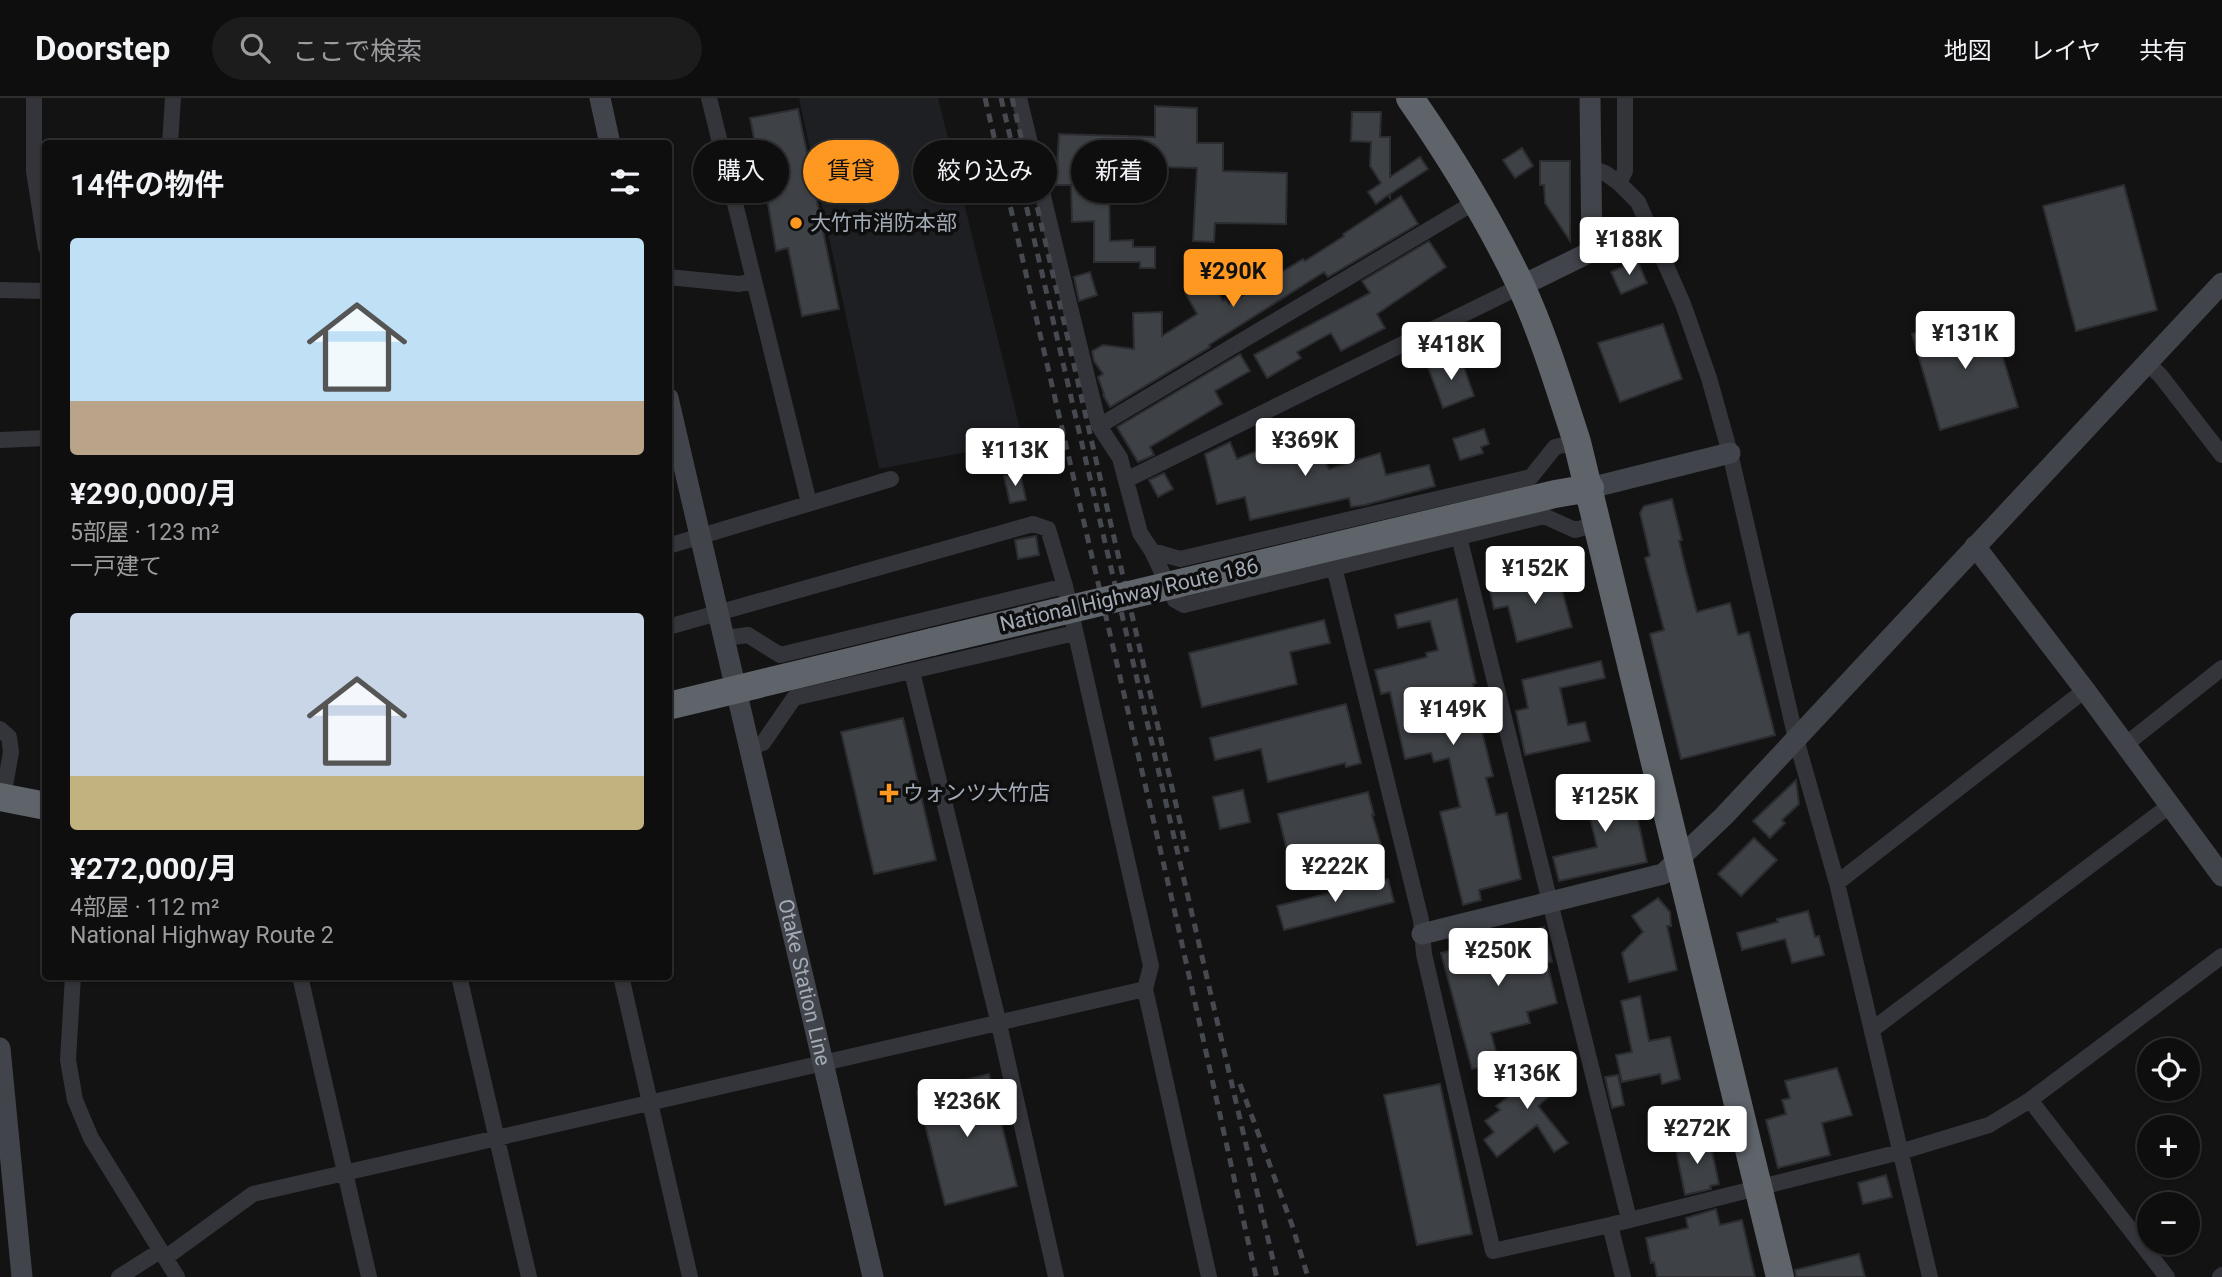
<!DOCTYPE html>
<html lang="ja">
<meta charset="utf-8">
<style>
:root{--surface:#0e0e0f;--page:#1c1c1d;--text:#f1f3f6;--muted:#9b9c9e;--line:#2e2e2f;--accent:#ff9820}
body{margin:0;font-family:Roboto,"Noto Sans JP",sans-serif;background:var(--page);color:var(--text);height:100vh;display:flex;flex-direction:column;font-size:26px;white-space:nowrap}
*{box-sizing:border-box;margin:0}
p{font-size:23px;color:var(--muted)}
.icon{flex:none;width:38px;height:38px;fill:none;stroke:currentColor;stroke-width:2;stroke-linecap:round;stroke-linejoin:round}
.map{position:relative;flex:1;overflow:hidden}
.side{position:absolute;left:42px;top:42px;width:630px;height:840px;display:flex;flex-direction:column;background:var(--surface);border-radius:7px;box-shadow:0 2px 5px #0004,0 0 0 2px var(--line)}
.side>*{flex:none}
.guide{position:absolute;left:693px;top:42px;width:665px;height:63px;display:flex;gap:14px}
.buttons{position:absolute;left:2137px;top:940px;display:grid;gap:14px}
.buttons a{display:grid;place-items:center;width:63px;height:63px;border-radius:50%;background:var(--surface);box-shadow:0 2px 5px #0004,0 0 0 2px var(--line);font-size:35px}
.price{position:absolute;translate:-50% -60px;padding:0 16px;border-radius:7px;background:#fff;color:#222;font-size:23px;line-height:46px;filter:drop-shadow(0 2px 4px #0008)}
.price::after{content:'';position:absolute;left:50%;top:42px;width:21px;height:16px;margin-left:-10px;background:inherit;clip-path:polygon(0 0,100% 0,50% 100%)}
.price.on{background:var(--accent);color:#111}
ul{padding:0;list-style:none}
li{display:grid;align-content:center;gap:14px;height:371px;padding:0 28px}
li span{display:grid;place-items:center;height:217px;border-radius:7px;color:#555}
li>.icon{margin-inline-start:auto}
span .icon{width:126px;height:126px;fill:#fffc;stroke-width:1}
li b{font-size:30px}
h2{display:flex;justify-content:space-between;align-items:center;height:84px;padding:0 28px;font-size:30px}
.tag{padding:0 24px;border-radius:32px;background:var(--surface);box-shadow:0 2px 5px #0004,0 0 0 2px var(--line);font-size:24px;line-height:63px}
.tag.on{background:var(--accent);color:#111}
header{display:flex;align-items:center;gap:42px;box-sizing:border-box;height:98px;padding:0 35px;background:var(--surface);border-bottom:2px solid var(--line)}
header strong{font-size:33px}
nav{display:flex;gap:38px;margin-inline-start:auto;font-size:24px}
.search{width:490px;height:63px;background:var(--page);display:flex;align-items:center;gap:18px;box-sizing:border-box;padding:0 24px;border-radius:38px;color:var(--muted);font-size:26px}
.map>svg:first-child{display:block}
.built{fill:#1e1f22}
.building{fill:#3e4145;stroke:#2c2d31;stroke-width:2}
.lines{fill:none;stroke-linecap:round;stroke-linejoin:round}
.street{stroke:#33353a;stroke-width:16}
.secondary{stroke:#41444a;stroke-width:21}
.highway{stroke:#5f646b;stroke-width:28}
.rail{stroke:#46494f;stroke-width:5;stroke-dasharray:9 7;stroke-linecap:butt}
.highway-bridge{stroke:#5f646b;stroke-width:28}
.poi-dot{fill:#ff9820;stroke:#0e0e0f;stroke-width:2.5}
.labels{text-anchor:middle;dominant-baseline:central;stroke-width:7;stroke-linejoin:round;paint-order:stroke}
.poi-label{font-size:21px;fill:#a3abb6;stroke:#0e0e0f;text-anchor:start}
.street-label{font-size:21px;fill:#a3abb6;stroke:#0e0e0f}
</style>
<header>
<strong>Doorstep</strong>
<div class="search"><svg class="icon" aria-label="search" viewBox="0 0 24 24"><circle cx="10" cy="10" r="6"/><path d="M15 15l6 6"/></svg>ここで検索</div>
<nav><a>地図</a><a>レイヤ</a><a>共有</a></nav>
</header>
<div class="map">
<svg width="2222" height="1179" viewBox="0 0 2222 1179">
<rect width="100%" height="100%" fill="#131314"/>
<path class="built" d="M 799,0 L 938,0 L 1023,343 L 879,371 Z"/>
<path class="building" d="M 1155,8 L 1197,10 L 1197,45 L 1223,45 L 1223,73 L 1287,75 L 1286,126 L 1215,125 L 1214,144 L 1193,143 L 1197,70 L 1123,68 L 1122,88 L 1109,88 L 1110,143 L 1133,142 L 1133,149 L 1155,149 L 1155,170 L 1140,170 L 1140,164 L 1094,164 L 1094,123 L 1072,124 L 1071,87 L 1056,87 L 1059,36 L 1155,39 Z
M 798,11 L 839,211 L 802,218 L 788,150 L 776,153 L 768,106 L 759,92 L 759,65 L 750,20 Z
M 1352,14 L 1381,14 L 1380,39 L 1390,39 L 1390,79 L 1420,59 L 1428,71 L 1390,96 L 1390,100 L 1388,97 L 1376,106 L 1368,94 L 1381,85 L 1370,68 L 1371,44 L 1351,43 Z
M 1522,50 L 1533,68 L 1515,80 L 1503,62 Z
M 1540,63 L 1570,63 L 1570,143 L 1545,105 L 1544,87 L 1540,87 Z
M 2124,87 L 2157,212 L 2076,233 L 2043,108 Z
M 1401,98 L 1418,126 L 1328,179 L 1324,174 L 1209,247 L 1210,249 L 1110,309 L 1103,297 L 1104,296 L 1098,279 L 1103,276 L 1094,263 L 1092,253 L 1103,247 L 1134,251 L 1133,215 L 1162,214 L 1162,238 L 1197,216 L 1186,196 L 1210,182 L 1223,203 L 1225,201 L 1229,206 L 1303,161 L 1305,163 L 1344,138 L 1343,136 Z
M 1429,143 L 1446,169 L 1377,216 L 1385,230 L 1341,253 L 1331,235 L 1297,254 L 1301,260 L 1267,280 L 1254,257 L 1370,195 L 1362,183 Z
M 1637,162 L 1647,185 L 1621,196 L 1611,174 Z
M 1090,174 L 1097,197 L 1079,203 L 1074,179 Z
M 1989,214 L 2018,309 L 1940,332 L 1912,236 Z
M 1663,226 L 1682,281 L 1620,304 L 1598,245 Z
M 1240,256 L 1250,273 L 1215,293 L 1222,306 L 1150,349 L 1154,357 L 1138,364 L 1117,329 Z
M 1460,258 L 1474,298 L 1443,310 L 1428,269 Z
M 1308,329 L 1329,371 L 1380,355 L 1386,377 L 1429,367 L 1435,388 L 1365,407 L 1351,409 L 1349,400 L 1250,422 L 1245,399 L 1217,406 L 1205,356 L 1230,344 L 1237,361 L 1285,342 L 1284,340 Z
M 1484,331 L 1489,346 L 1481,349 L 1483,355 L 1460,362 L 1453,341 Z
M 1020,375 L 1026,402 L 1010,405 L 1004,378 Z
M 1164,375 L 1173,391 L 1158,399 L 1149,382 Z
M 1672,401 L 1682,442 L 1679,443 L 1685,468 L 1697,514 L 1730,505 L 1738,537 L 1749,534 L 1775,637 L 1681,661 L 1650,536 L 1664,532 L 1645,460 L 1650,458 L 1640,415 L 1644,408 Z
M 1036,438 L 1039,457 L 1018,461 L 1015,442 Z
M 1556,470 L 1572,529 L 1517,544 L 1508,508 L 1494,511 L 1490,493 L 1532,482 L 1531,477 Z
M 1457,501 L 1476,585 L 1473,586 L 1477,604 L 1475,605 L 1493,678 L 1486,680 L 1496,717 L 1507,715 L 1521,781 L 1479,792 L 1481,802 L 1463,807 L 1440,714 L 1460,709 L 1449,660 L 1434,664 L 1431,655 L 1405,661 L 1390,594 L 1381,596 L 1375,572 L 1427,559 L 1426,555 L 1438,552 L 1430,523 L 1398,530 L 1395,517 Z
M 1324,522 L 1330,545 L 1290,554 L 1297,586 L 1202,609 L 1189,555 Z
M 1601,563 L 1605,580 L 1560,590 L 1568,627 L 1585,624 L 1590,643 L 1525,657 L 1516,613 L 1528,610 L 1522,582 Z
M 1346,606 L 1361,665 L 1346,669 L 1345,665 L 1268,684 L 1261,651 L 1215,662 L 1210,640 Z
M 903,620 L 936,762 L 874,776 L 841,634 Z
M 1617,677 L 1625,716 L 1636,713 L 1647,764 L 1559,783 L 1553,759 L 1597,749 L 1582,685 Z
M 1796,682 L 1799,706 L 1782,722 L 1785,725 L 1770,740 L 1753,723 Z
M 1243,692 L 1250,724 L 1220,731 L 1213,699 Z
M 1368,694 L 1374,717 L 1372,717 L 1381,747 L 1291,769 L 1278,716 Z
M 1754,740 L 1777,762 L 1741,798 L 1718,776 Z
M 1388,781 L 1394,804 L 1284,832 L 1277,808 Z
M 1658,800 L 1670,814 L 1671,828 L 1667,828 L 1677,872 L 1629,884 L 1622,855 L 1643,834 L 1632,818 Z
M 1808,813 L 1815,839 L 1819,838 L 1824,857 L 1792,865 L 1785,841 L 1742,852 L 1737,835 L 1778,824 L 1777,821 Z
M 1544,829 L 1552,864 L 1547,865 L 1557,905 L 1527,914 L 1530,925 L 1491,935 L 1499,965 L 1472,971 L 1441,855 Z
M 1640,898 L 1649,943 L 1670,939 L 1680,981 L 1662,986 L 1660,976 L 1622,984 L 1616,957 L 1632,954 L 1621,903 Z
M 1550,959 L 1569,981 L 1538,1008 L 1568,1045 L 1554,1054 L 1537,1027 L 1497,1059 L 1484,1042 L 1494,1034 L 1485,1023 L 1500,1012 L 1496,1008 L 1528,983 L 1526,981 Z
M 1837,970 L 1852,1017 L 1822,1025 L 1830,1057 L 1778,1070 L 1766,1022 L 1786,1016 L 1782,1002 L 1790,1000 L 1785,983 Z
M 989,976 L 1017,1088 L 945,1107 L 917,994 Z
M 1618,977 L 1624,1007 L 1612,1010 L 1605,979 Z
M 1440,986 L 1472,1136 L 1417,1147 L 1384,997 Z
M 1709,1040 L 1719,1086 L 1710,1088 L 1711,1091 L 1685,1097 L 1675,1047 Z
M 1886,1077 L 1892,1099 L 1863,1106 L 1858,1085 Z
M 1716,1111 L 1720,1127 L 1742,1122 L 1755,1179 L 1657,1179 L 1654,1164 L 1651,1165 L 1646,1140 L 1688,1130 L 1686,1120 Z
M 1859,1156 L 1865,1179 L 1796,1179 L 1795,1172 Z"/>
<g class="lines">
<path class="street" d="M 34,0 L 34,73 L 46,150
M 709,0 L 809,405
M 1019,0 L 1099,328 L 1120,360 L 1140,435 L 1152,453 L 1180,461 L 1531,379 L 1555,349 L 1577,344
M 170,46 L 173,0
M 1589,69 L 1605,75 L 1619,85 L 1638,104 L 1683,206 L 1709,280 L 1730,355 L 1796,641 L 1837,785 L 1930,1179
M 1619,85 L 1625,73 L 1625,0
M 668,179 L 739,186 L 754,183
M 0,192 L 46,193
M 2147,265 L 2160,277 L 2222,357
M 1099,328 L 1475,104
M 0,342 L 46,340
M 1126,382 L 1521,188
M 1459,439 L 1629,1121
M 668,448 L 891,381
M 1152,453 L 1175,502 L 1184,507 L 1544,418 L 1575,432 L 1597,426
M 1334,469 L 1421,822 L 1424,856 L 1493,1153 L 1610,1127 L 1900,1054 L 1989,1027 L 2030,1002 L 2222,858
M 668,529 L 1033,426 L 1048,431 L 1065,488 L 1151,868 L 1145,891 L 1209,1179
M 725,540 L 748,537 L 780,557 L 1065,488
M 912,574 L 999,926 L 1056,1179
M 0,631 L 9,639 L 11,654 L 3,699
M 2125,647 L 2222,570
M 751,649 L 763,645 L 794,600 L 1075,535
M 1837,785 L 2085,592
M 73,878 L 68,962 L 75,1002 L 91,1040 L 177,1179
M 300,878 L 369,1179
M 459,878 L 529,1179
M 621,878 L 690,1179
M 1873,931 L 2169,708
M 2030,1002 L 2167,1179
M 1610,1127 L 1623,1179
M 165,1160 L 253,1096 L 1145,891
M 119,1179 L 160,1153
M 2220,1179 L 2222,1177"/>
<g class="secondary">
<path d="M 600,0 L 610,46"/>
<path d="M 1590,0 L 1592,154"/>
<path d="M 1521,188 L 1617,141 L 1650,131"/>
<path id="s1" d="M 668,300 L 873,1179"/>
<path d="M 1590,390 L 1730,355"/>
<path d="M 1975,448 L 2085,592 L 2222,778"/>
<path d="M 1422,836 L 1663,776 L 1724,718 L 2222,185"/>
<path d="M 0,950 L 22,1179"/>
</g>
<path class="highway" d="M 1410,0 C 1451,59 1490,123 1521,188 C 1544,238 1560,292 1577,344 L 1780,1179
M 1306,455 L 1555,396 L 1590,390
M 668,608 L 932,544
M 0,699 L 46,708"/>
<path class="rail" d="M 985,0 L 1176,819 L 1256,1179
M 1001,0 L 1277,1179
M 1012,0 L 1187,754
M 1240,986 L 1292,1127 L 1308,1179"/>
<path class="highway-bridge" d="M 932,544 L 1306,455"/>
</g>
<g class="poi-dot">
<circle cx="796" cy="125" r="7"/>
<path d="M885.5 684.5h7v7h7v7h-7v7h-7v-7h-7v-7h7z"/>
</g>
<g class="labels">
<g class="poi-label">
<text x="810" y="125">大竹市消防本部</text>
<text x="903" y="695">ウォンツ大竹店</text>
</g>
<g class="street-label">
<text transform="translate(1129 497) rotate(-13)">National Highway Route 186</text>
<text stroke="none"><textPath href="#s1" startOffset="600">Otake Station Line</textPath></text>
</g>
</g>
</svg>
<div class="buttons">
<a><svg class="icon" aria-label="locate" viewBox="0 0 24 24"><circle cx="12" cy="12" r="6"/><path d="M12 2v4M12 18v4M2 12h4M18 12h4"/></svg></a>
<a>+</a>
<a>−</a>
</div>
<b class="price" style="left:1629px;top:179px">¥188K</b>
<b class="price on" style="left:1233px;top:211px">¥290K</b>
<b class="price" style="left:1965px;top:273px">¥131K</b>
<b class="price" style="left:1451px;top:284px">¥418K</b>
<b class="price" style="left:1305px;top:380px">¥369K</b>
<b class="price" style="left:1015px;top:390px">¥113K</b>
<b class="price" style="left:1535px;top:508px">¥152K</b>
<b class="price" style="left:1453px;top:649px">¥149K</b>
<b class="price" style="left:1605px;top:736px">¥125K</b>
<b class="price" style="left:1335px;top:806px">¥222K</b>
<b class="price" style="left:1498px;top:890px">¥250K</b>
<b class="price" style="left:1527px;top:1013px">¥136K</b>
<b class="price" style="left:967px;top:1041px">¥236K</b>
<b class="price" style="left:1697px;top:1068px">¥272K</b>
<div class="guide">
<a class="tag">購入</a>
<a class="tag on">賃貸</a>
<a class="tag">絞り込み</a>
<a class="tag">新着</a>
</div>
<section class="side">
<h2>14件の物件<svg class="icon" aria-label="filters" viewBox="0 0 24 24"><path d="M4 7h16M4 17h16"/><circle cx="9" cy="7" r="2"/><circle cx="15" cy="17" r="2"/></svg></h2>
<ul>
<li><span style="background:linear-gradient(#bfe0f5 75%,#b9a48a 0)"><svg class="icon" aria-label="home" viewBox="0 0 24 24"><path d="M3 11l9-7 9 7M6 9v11h12V9"/></svg></span><div><b>¥290,000/月</b><p>5部屋 · 123 m²</p><p>一戸建て</p></div></li>
<li><span style="background:linear-gradient(#c9d6e8 75%,#c2b280 0)"><svg class="icon" aria-label="home" viewBox="0 0 24 24"><path d="M3 11l9-7 9 7M6 9v11h12V9"/></svg></span><div><b>¥272,000/月</b><p>4部屋 · 112 m²</p><p>National Highway Route 2</p></div></li>
</ul>
</section>
</div>
